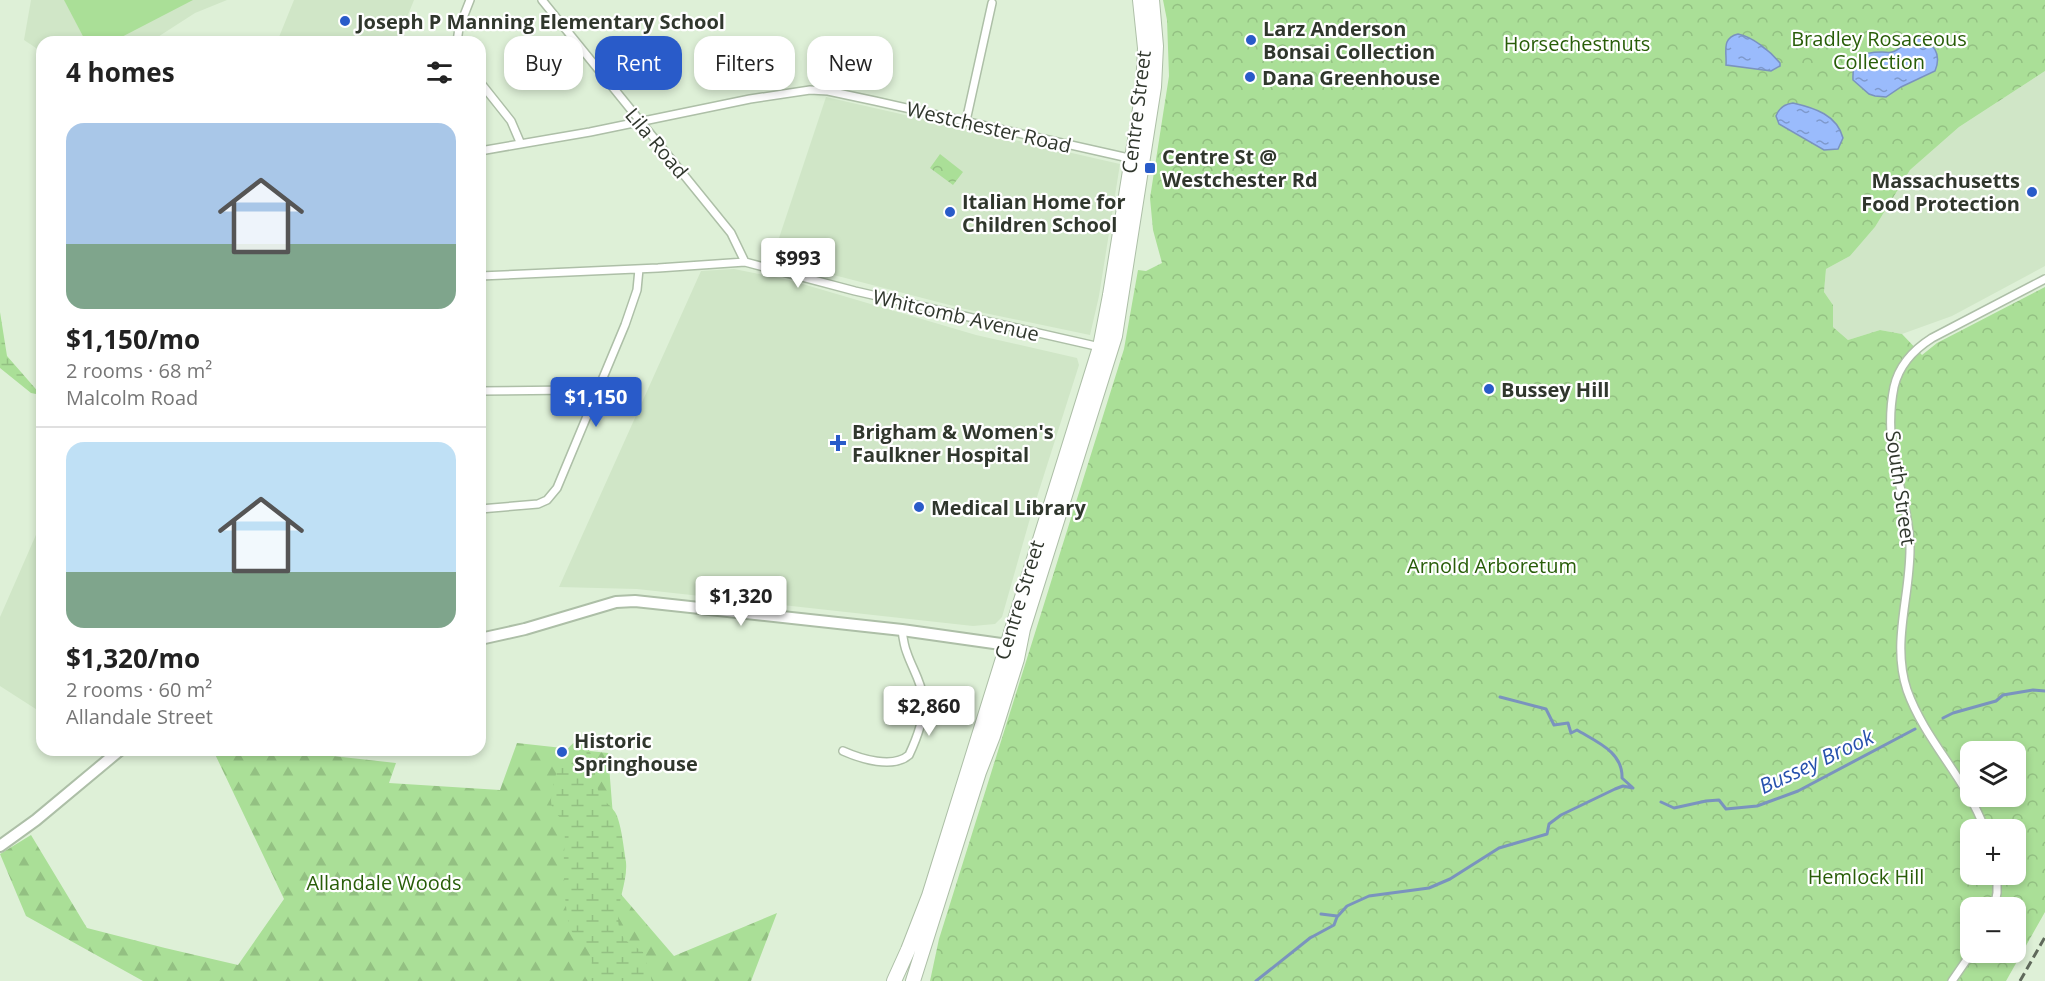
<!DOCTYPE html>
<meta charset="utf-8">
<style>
:root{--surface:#fff;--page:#f6f6f6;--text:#222;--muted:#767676;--line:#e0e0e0;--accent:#295bc9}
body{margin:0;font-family:"Open Sans",sans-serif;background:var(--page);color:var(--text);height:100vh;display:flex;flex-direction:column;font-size:22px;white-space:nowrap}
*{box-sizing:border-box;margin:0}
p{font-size:20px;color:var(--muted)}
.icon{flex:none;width:33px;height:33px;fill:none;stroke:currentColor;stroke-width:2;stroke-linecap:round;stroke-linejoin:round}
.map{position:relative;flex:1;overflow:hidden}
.panel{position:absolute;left:36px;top:36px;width:450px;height:720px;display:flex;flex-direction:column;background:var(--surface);border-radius:18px;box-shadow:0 3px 9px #0003}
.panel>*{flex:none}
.banner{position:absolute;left:504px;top:36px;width:570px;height:54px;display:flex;gap:12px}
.fabs{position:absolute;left:1960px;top:741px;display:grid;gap:12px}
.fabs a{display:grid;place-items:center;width:66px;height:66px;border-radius:12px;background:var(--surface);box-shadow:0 3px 9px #0003;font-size:30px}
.price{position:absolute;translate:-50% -51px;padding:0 14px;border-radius:6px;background:#fff;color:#222;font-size:20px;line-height:39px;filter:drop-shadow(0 2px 3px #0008)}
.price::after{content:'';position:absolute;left:50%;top:36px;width:18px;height:14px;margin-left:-9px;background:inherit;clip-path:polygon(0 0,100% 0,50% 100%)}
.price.selected{background:var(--accent);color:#fff}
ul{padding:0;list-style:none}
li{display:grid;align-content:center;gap:12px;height:318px;padding:0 30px}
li+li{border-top:2px solid var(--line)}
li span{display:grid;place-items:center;height:186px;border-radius:18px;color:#555}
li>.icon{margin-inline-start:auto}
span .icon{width:108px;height:108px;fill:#fffc;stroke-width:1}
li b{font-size:26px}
h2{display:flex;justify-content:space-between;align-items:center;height:72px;padding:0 30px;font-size:26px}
.chip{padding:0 21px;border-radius:18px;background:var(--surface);box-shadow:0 3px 9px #0003;font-size:21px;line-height:54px}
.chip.selected{background:var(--accent);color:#fff}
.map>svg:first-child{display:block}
.built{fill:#d0e6c7}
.green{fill:#aadf97}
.forest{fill:url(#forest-firs)}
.wetland{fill:url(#wetland-marsh)}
.park{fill:url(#park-crowns);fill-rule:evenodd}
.water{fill:url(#water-ripples);stroke:#7a93be;stroke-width:1.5}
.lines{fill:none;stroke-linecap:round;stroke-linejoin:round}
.stream{stroke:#7a93be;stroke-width:3}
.street-casing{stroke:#adbfa7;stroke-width:10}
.secondary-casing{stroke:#adbfa7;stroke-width:14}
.highway-casing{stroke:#adbfa7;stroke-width:16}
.street{stroke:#fff;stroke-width:7}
.secondary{stroke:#fff;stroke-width:10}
.highway{stroke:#fff;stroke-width:14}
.rail{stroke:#5f695b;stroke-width:3;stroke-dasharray:9 4.5;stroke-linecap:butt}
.poi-dot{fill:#295bc9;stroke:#fff;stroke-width:2}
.labels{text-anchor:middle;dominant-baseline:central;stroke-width:4.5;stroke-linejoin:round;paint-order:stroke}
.poi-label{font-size:20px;font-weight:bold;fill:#30372d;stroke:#fff;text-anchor:start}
.park-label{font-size:20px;fill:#285d08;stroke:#fff}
.street-label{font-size:20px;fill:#30372d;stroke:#fff}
.water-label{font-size:21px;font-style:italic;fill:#2751ad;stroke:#fff}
</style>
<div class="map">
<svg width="2045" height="981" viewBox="0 0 2045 981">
<defs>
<pattern id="forest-firs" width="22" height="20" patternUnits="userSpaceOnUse" patternTransform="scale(1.5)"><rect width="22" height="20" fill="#aadf97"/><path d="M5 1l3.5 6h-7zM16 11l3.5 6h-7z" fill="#93c082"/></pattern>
<pattern id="wetland-marsh" width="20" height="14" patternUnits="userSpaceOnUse" patternTransform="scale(1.5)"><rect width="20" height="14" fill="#aadf97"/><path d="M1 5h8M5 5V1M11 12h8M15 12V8" fill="none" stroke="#93c082"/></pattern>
<pattern id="park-crowns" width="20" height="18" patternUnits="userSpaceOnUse" patternTransform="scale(1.5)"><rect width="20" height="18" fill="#aadf97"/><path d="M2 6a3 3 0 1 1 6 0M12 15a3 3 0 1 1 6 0" fill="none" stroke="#93c082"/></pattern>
<pattern id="water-ripples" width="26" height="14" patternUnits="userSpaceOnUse" patternTransform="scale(1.5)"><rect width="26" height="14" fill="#9abbfc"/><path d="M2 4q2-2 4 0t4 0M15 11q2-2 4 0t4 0" fill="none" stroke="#7e99cc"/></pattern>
</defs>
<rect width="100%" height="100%" fill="#def0d7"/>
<path class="built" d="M 31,0 L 227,0 L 195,13 L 150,42 L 42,42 L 42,52 L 24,40 Z
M 294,0 L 414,0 L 397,42 L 277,42 Z
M 2045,71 L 2045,266 L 1952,316 L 1902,334 L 1880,330 L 1848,340 L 1833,327 L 1833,305 L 1824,292 L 1826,269 L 1850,256 L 1875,227 L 1910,170 L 1959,127 Z
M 826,97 L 1120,164 L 1099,296 L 1090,335 L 965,309 L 772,259 Z
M 734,269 L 789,280 L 976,335 L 1077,358 L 1079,365 L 1029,522 L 1002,617 L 995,624 L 973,626 L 637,589 L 559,587 L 701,271 Z
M 39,528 L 42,529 L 42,713 L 0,686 L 0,617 Z"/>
<path class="green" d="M 64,0 L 193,0 L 112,42 L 86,42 Z"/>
<path class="forest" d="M 517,743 L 608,753 L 619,892 L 674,956 L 777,913 L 751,981 L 143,981 L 26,916 L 0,854 L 31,835 L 87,928 L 165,948 L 238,965 L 284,899 L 213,750 L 332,750 L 333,756 L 396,763 L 389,783 L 500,790 Z"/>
<path class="wetland" d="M 0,312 L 7,356 L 41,395 L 31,393 L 0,368 Z
M 578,741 C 596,748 593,769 597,786 C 601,803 607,800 615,812 C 621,821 624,850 626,862 C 628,885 613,908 620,931 C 624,943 634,945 643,952 L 652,981 L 590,981 C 590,972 594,963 590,954 C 586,942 572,938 569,925 C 565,906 564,884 564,865 C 563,852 567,837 563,824 C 561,815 551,812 551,801 C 551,786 562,745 578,741 Z"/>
<path class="park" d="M 1163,0 L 2045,0 L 2045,71 L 1959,127 L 1910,170 L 1875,227 L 1850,256 L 1826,269 L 1824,292 L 1833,305 L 1833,327 L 1848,340 L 1880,330 L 1902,334 L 1922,355 L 1937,343 L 2045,287 L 2045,912 L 2006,981 L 930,981 L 939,939 L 1124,349 L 1138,270 L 1146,271 L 1162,263 L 1153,230 L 1150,198 L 1169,76 L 1167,20 ZM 1971,752 L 2016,752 L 2016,796 L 1971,796 ZM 1971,830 L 2016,830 L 2016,874 L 1971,874 ZM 1971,908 L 2016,908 L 2016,952 L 1971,952 Z
M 940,154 L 963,172 L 953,185 L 930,168 Z"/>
<path class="water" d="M 1738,34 C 1753,37 1770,51 1780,63 L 1780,66 L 1771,71 L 1726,65 C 1727,52 1721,38 1738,34 Z
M 1917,38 C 1934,42 1942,54 1935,71 L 1901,87 L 1886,97 L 1875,96 L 1869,94 L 1853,80 C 1852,57 1860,52 1882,52 C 1886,52 1889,53 1892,52 C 1902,49 1906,40 1917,38 Z
M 1793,103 C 1815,108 1837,115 1843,138 L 1838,149 L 1824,150 L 1779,124 L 1776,116 C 1779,108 1784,104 1793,103 Z"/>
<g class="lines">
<path class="stream" d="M 1500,697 L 1546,709 L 1554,725 L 1568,723 L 1571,733 L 1577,730 C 1597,742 1623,752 1622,778 L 1632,787
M 1943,718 L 1953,713 L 1996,701 L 2003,695 L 2033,690 L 2045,691
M 1661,802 L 1674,808 L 1706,801 L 1719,800 L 1726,809 L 1757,806 L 1798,791 L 1915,729
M 1321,914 L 1337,916
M 1256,981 L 1310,938 L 1334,925 L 1337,917 L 1347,906 L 1369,896 L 1429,888 L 1450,879 L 1499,848 L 1547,834 L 1549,824 L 1561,815 L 1615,789 L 1623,786 L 1633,788"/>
<defs>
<path id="street" d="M 542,0 L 731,233 L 745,262
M 457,42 L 459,28 L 470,0
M 480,82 L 511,121 L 520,142
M 966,121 L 992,3
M 480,151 L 590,132 L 750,99 L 810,90 L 828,91 L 875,101 L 1133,159
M 480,276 L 658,268 L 745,262 L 855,291 L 1100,347
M 480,391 L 576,390 L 596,394
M 480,509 L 538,504 L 547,500 L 557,488 L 625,325 L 637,290 L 639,269
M 843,751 C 861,759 893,769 909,755 C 917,738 926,716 923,697 C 921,681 912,668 907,653 C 904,646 903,638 902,630
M 1985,830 C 1967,779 1925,741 1907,690 C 1891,642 1911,595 1910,545 C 1909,518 1901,492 1895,465 C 1890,440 1889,412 1894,387 C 1899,365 1913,350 1932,338 L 2045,279
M 1994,908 L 1997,893 L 1997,874
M 1952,981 L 1972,952"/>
<path id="secondary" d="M 480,639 L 525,629 L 616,602 L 635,601 L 902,630 L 1015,646
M 0,846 L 36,820 L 120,750"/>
<path id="highway" d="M 894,981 L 908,950 L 929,896 L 1100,347 L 1110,295 L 1143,90 L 1145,48 L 1140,0
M 913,981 L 979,772 L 993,736 L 1017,659 L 1023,629 L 1115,336 L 1154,87 L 1156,46 L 1152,0"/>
</defs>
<use href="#street" class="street-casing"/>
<use href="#secondary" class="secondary-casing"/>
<use href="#highway" class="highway-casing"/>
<use href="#street" class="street"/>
<use href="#secondary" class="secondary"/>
<use href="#highway" class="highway"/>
<path class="rail" d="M 2020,981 L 2045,937"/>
</g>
<g class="poi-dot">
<circle cx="345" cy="21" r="6"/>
<circle cx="1251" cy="40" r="6"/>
<circle cx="1250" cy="77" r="6"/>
<rect x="1144" y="162" width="12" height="12" rx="3"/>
<circle cx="2032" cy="192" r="6"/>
<circle cx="950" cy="212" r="6"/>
<circle cx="1489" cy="389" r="6"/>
<path d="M835 434h6v6h6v6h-6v6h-6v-6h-6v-6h6z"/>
<circle cx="919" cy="507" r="6"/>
<circle cx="562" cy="752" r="6"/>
</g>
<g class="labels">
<g class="poi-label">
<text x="357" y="21">Joseph P Manning Elementary School</text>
<text x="1263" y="28">Larz Anderson<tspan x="1263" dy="23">Bonsai Collection</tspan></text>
<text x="1262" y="77">Dana Greenhouse</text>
<text x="1162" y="156">Centre St @<tspan x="1162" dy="23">Westchester Rd</tspan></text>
<text x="2020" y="180" text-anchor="end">Massachusetts<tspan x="2020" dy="23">Food Protection</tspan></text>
<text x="962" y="201">Italian Home for<tspan x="962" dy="23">Children School</tspan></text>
<text x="1501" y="389">Bussey Hill</text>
<text x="852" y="431">Brigham &amp; Women's<tspan x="852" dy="23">Faulkner Hospital</tspan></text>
<text x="931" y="507">Medical Library</text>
<text x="574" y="740">Historic<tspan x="574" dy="23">Springhouse</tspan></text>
</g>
<g class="park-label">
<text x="1879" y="38">Bradley Rosaceous<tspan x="1879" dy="23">Collection</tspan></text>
<text x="1577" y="43">Horsechestnuts</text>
<text x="1492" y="565">Arnold Arboretum</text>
<text x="1866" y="876">Hemlock Hill</text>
<text x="384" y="882">Allandale Woods</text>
</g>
<g class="street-label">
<text transform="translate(1136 112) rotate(-83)">Centre Street</text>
<text transform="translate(989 127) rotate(13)">Westchester Road</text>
<text transform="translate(657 143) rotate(50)">Lila Road</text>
<text transform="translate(956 315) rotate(13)">Whitcomb Avenue</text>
<text transform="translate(1901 488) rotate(82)">South Street</text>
<text transform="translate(1019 600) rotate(-73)">Centre Street</text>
</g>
<g class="water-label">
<text transform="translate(1816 761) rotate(-25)">Bussey Brook</text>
</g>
</g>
</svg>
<div class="fabs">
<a><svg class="icon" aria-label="layers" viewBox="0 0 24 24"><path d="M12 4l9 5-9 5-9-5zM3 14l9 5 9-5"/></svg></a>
<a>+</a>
<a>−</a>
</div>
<b class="price" style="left:798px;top:289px">$993</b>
<b class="price selected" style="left:596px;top:428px">$1,150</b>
<b class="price" style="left:741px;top:627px">$1,320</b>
<b class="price" style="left:929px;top:737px">$2,860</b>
<div class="banner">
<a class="chip">Buy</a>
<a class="chip selected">Rent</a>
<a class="chip">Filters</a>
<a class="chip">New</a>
</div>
<section class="panel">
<h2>4 homes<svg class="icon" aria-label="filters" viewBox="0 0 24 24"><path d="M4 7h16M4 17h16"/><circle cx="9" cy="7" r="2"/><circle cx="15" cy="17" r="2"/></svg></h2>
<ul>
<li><span style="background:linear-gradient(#a9c7e8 65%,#7fa58c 0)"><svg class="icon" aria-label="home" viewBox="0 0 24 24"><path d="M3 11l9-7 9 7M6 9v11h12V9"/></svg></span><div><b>$1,150/mo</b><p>2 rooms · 68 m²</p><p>Malcolm Road</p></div></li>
<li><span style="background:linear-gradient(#bfe0f5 70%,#7fa58c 0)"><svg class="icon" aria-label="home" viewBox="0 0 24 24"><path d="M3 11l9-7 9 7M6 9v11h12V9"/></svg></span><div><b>$1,320/mo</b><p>2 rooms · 60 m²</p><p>Allandale Street</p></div></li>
</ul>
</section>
</div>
